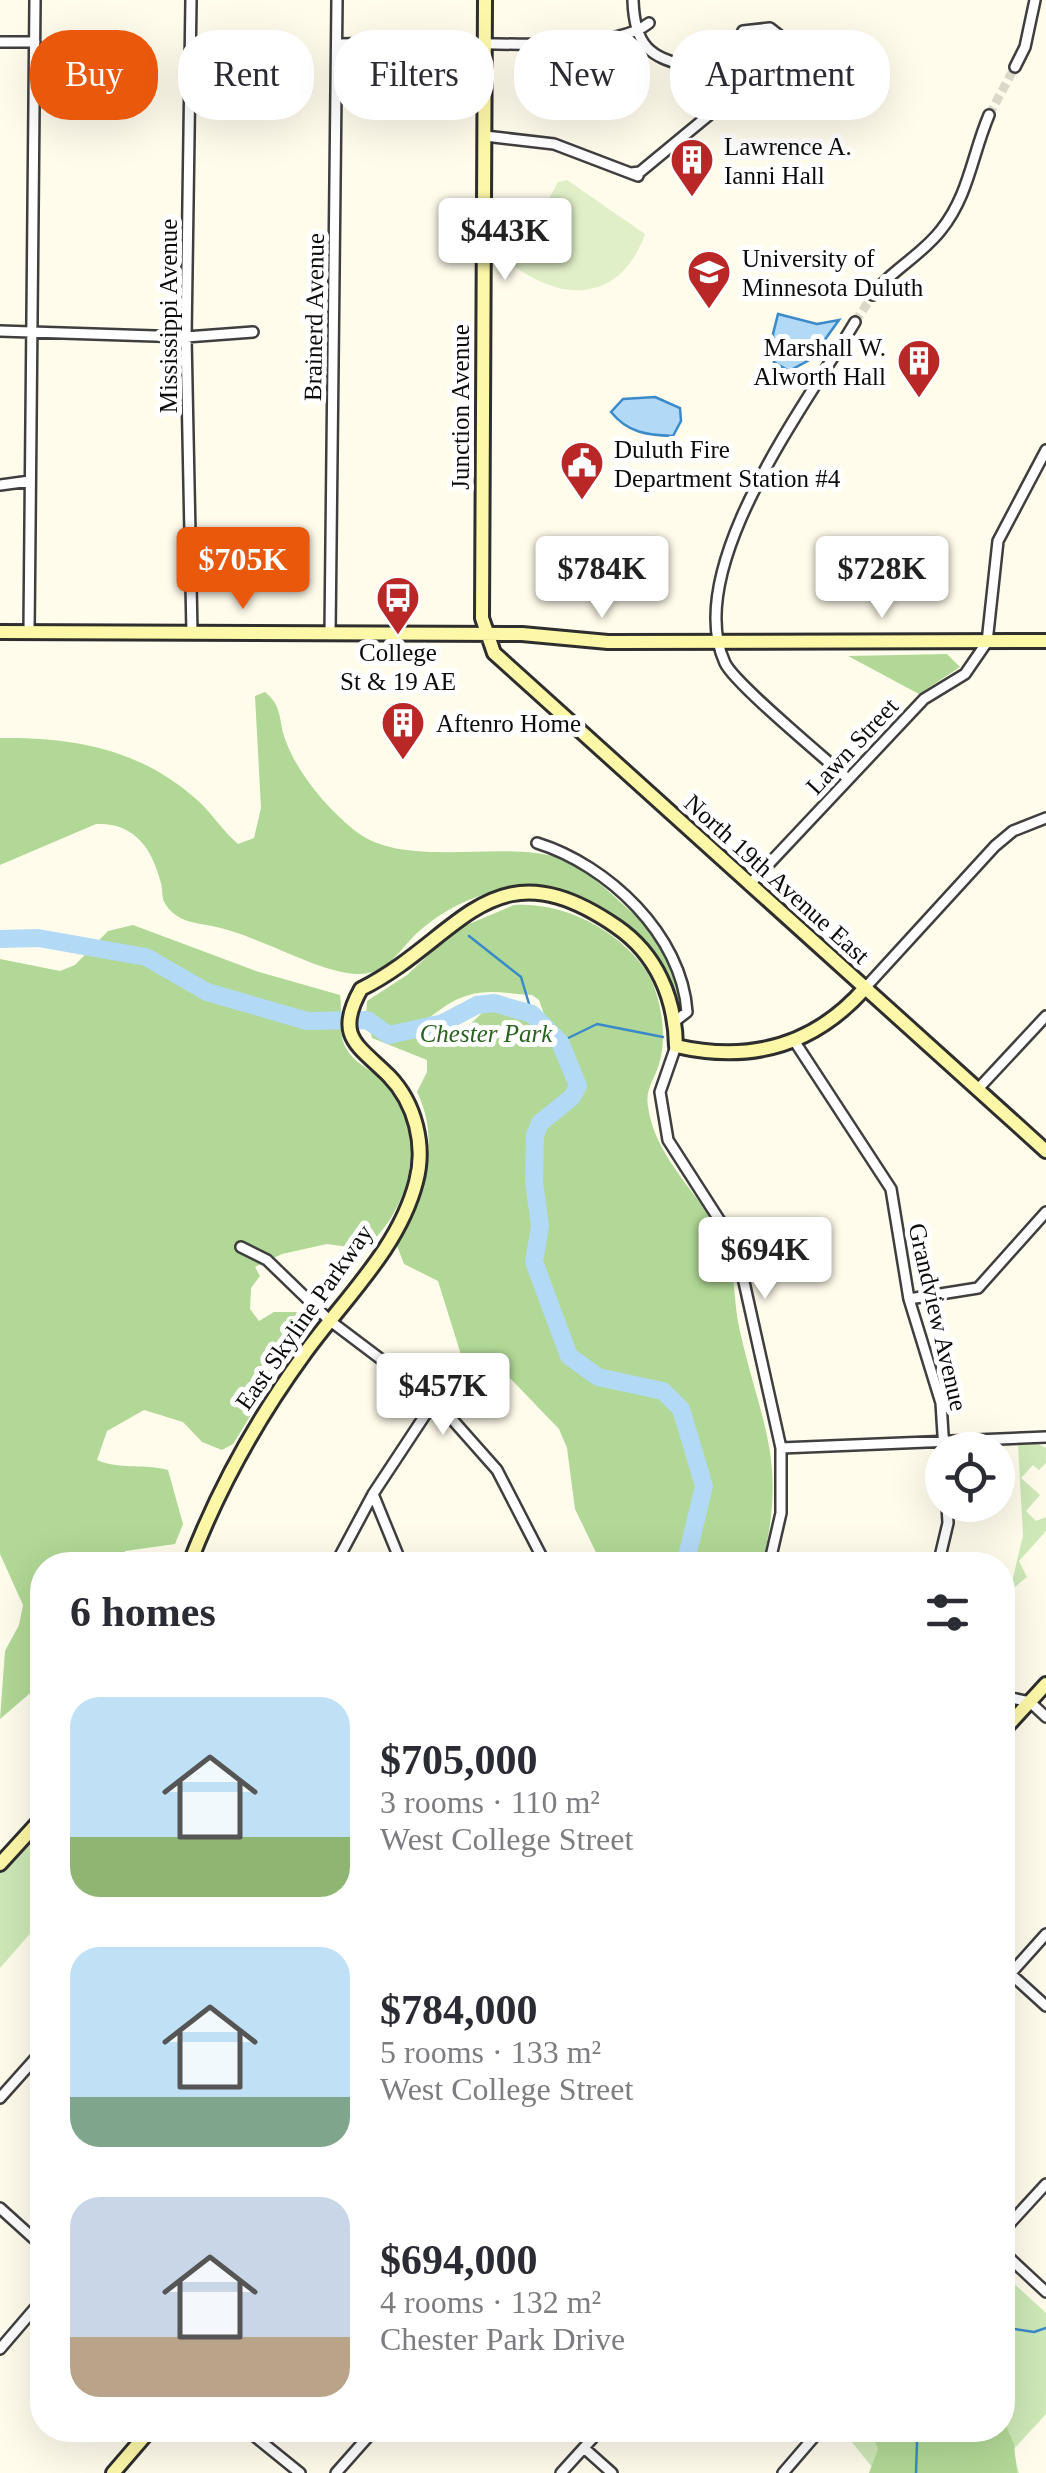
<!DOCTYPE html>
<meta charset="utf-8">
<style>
:root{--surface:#fff;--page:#f7f7f7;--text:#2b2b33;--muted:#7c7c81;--accent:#ea580c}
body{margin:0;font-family:"Times New Roman",serif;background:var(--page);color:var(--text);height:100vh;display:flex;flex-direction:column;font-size:38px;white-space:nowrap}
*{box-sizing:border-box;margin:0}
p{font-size:32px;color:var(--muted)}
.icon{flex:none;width:55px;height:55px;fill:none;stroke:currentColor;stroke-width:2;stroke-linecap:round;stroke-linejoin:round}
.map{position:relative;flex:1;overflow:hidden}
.sheet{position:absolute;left:30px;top:1552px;width:985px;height:890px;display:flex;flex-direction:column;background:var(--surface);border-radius:40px;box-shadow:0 10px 40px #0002}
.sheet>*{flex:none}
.hud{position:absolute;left:30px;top:30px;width:988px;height:90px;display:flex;gap:20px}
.controls{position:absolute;left:925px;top:1432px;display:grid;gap:20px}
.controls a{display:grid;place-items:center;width:90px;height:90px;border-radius:50%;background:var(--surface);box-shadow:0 10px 40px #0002;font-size:50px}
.price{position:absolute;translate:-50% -85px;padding:0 22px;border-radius:10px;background:#fff;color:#222;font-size:32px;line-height:65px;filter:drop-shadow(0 2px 5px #0008)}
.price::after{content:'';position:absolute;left:50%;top:60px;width:30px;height:22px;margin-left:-15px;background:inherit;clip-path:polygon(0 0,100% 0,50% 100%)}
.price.current{background:var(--accent);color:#fff}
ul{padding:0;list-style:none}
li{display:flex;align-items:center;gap:30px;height:250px;padding:0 40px}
li span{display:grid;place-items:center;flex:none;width:280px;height:200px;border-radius:30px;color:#555}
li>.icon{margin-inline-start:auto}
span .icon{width:120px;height:120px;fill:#fffc;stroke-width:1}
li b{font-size:42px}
h2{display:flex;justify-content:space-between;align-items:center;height:120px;padding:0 40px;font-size:42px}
.tag{padding:0 35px;border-radius:40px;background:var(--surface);box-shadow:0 10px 40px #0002;font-size:35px;line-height:90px}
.tag.current{background:var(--accent);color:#fff}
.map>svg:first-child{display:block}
.green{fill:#cee8b7}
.forest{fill:#b1d896}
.pitch{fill:#e0efc8}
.water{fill:#b2d9f5;stroke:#3a8aca;stroke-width:2.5}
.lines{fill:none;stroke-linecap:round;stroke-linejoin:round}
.stream{stroke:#3a8aca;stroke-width:2.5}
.river{stroke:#b2d9f5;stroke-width:18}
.street-tunnel{stroke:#dbd8ca;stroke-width:9;stroke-dasharray:9 4.5;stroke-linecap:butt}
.street-casing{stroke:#3f3f3f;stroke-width:14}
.secondary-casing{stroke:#2e2e2e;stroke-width:18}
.street{stroke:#fff;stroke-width:9}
.secondary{stroke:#fdf8a8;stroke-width:12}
.labels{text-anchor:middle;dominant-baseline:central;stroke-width:10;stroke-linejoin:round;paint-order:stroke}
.poi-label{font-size:25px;fill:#0c0c0c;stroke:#fff;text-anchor:start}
.street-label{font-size:25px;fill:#0c0c0c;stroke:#fff}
.park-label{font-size:25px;font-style:italic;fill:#29621e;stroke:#fff}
</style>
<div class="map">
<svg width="1046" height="2473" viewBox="0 0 1046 2473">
<rect width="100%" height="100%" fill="#fffcec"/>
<path class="green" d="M 1038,1444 L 1046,1448 L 1046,1463 L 1039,1470 L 1033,1465 L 1021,1478 L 1040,1495 L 1026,1511 L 1036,1521 L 1046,1517 L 1046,1531 L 1019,1561 L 1027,1577 L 1010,1591 L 1023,1535 L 1018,1445 Z
M 42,1826 L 42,1920 L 0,1968 L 0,1870 Z
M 1009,2279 L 1046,2313 L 1046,2414 L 1013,2450 L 1019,2473 L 877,2473 L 845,2434 L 846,2430 L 1002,2430 L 1003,2287 Z"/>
<path class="forest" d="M 947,654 L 960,667 L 919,694 L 848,656 Z
M 265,692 C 283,707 278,719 285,739 C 297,773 327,808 354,830 C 403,870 497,840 556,857 C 585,866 614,897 636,916 C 662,940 683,973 682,1009 L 678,1010 C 670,970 650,950 621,924 C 561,869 474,880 416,934 C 398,952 385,976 356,974 C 317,972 258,935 212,926 C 195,923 176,921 166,905 C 161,898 163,891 161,883 C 152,848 134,822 96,824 L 0,865 L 0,738 C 73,737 140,749 196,799 C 211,812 222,830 238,844 L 254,838 L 261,808 L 255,696 Z
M 514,905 C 562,902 616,928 645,969 C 661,993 668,1037 659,1064 C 654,1081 645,1089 648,1107 C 656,1160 700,1193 722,1238 C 736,1267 733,1298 739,1327 C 761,1426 788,1459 762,1565 L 602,1565 L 575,1509 L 567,1448 L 559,1429 L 508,1376 L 462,1358 L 438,1281 L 404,1264 L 396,1243 C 423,1199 442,1142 417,1092 L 427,1072 L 427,1060 L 372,1038 L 369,1027 L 397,1039 L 422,1032 L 462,1032 L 484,1011 L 496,1006 L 536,1022 L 544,1014 L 539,1000 L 532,995 C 511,994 489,989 469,995 C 428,1006 416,1052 366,1016 L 367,1001 L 407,975 L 457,929 Z
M 133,925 L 259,972 L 340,995 C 343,1013 337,1031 346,1048 C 355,1066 380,1073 392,1089 C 429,1141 408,1212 364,1249 L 327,1244 L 282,1254 L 255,1267 L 260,1276 L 251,1288 L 250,1309 L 259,1321 L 274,1312 L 301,1312 L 313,1326 L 285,1360 L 233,1444 L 222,1450 L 202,1442 L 183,1422 L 144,1410 L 107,1431 L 97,1460 C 120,1470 140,1463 168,1470 L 183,1524 L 175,1544 L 125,1551 L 123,1565 L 42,1565 L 42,1683 L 0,1719 L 5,1651 L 19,1625 L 23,1605 L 0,1554 L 0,959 L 60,971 L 75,965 L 108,931 Z
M 1003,2419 L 1014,2444 L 1017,2473 L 869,2473 L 878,2449 L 870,2430 L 1002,2430 Z"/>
<path class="pitch" d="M 567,180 L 645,234 C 621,301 564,304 513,265 L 558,182 Z"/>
<path class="water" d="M 778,314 L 817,324 L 839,320 L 811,359 L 789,371 L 774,362 L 773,334 Z
M 655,397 L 680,408 L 681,421 L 673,436 C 647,435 628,433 611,412 L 623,399 Z"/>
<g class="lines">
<path class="stream" d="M 469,936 L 521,977 L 532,1014
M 560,1042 L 597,1024 L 663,1037
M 1002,2327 L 1034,2332 L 1046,2328
M 911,2430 L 917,2443 L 916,2473"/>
<path class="river" d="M 0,939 L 38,938 L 146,957 L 207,992 L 307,1021 L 367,1020 L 389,1035 L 443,1023 L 477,1005 L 494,1003 L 532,1014 L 560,1042 L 578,1086 L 572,1097 L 540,1123 L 535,1135 L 534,1182 L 540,1226 L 534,1262 L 569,1356 L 598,1377 L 663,1391 L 681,1409 L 704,1486 L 685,1565"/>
<path class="street-tunnel" d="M 989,115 L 1015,67
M 855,322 L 873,295"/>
<defs>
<path id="street" d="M 191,0 L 186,337 L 192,633
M 633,0 C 635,70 673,54 718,80 C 727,86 734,95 743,101 C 768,96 788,67 789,43 L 770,28 L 743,31 L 718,81
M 0,42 L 35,42
M 413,42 C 465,42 612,54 649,23
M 337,44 L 408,43
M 1015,67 L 1025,47 L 1035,0
M 485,136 L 554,144 L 638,176
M 631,173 L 640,172 L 709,115 L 717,105 L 718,81
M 873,295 C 892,269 921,256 941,230 C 969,195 972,155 989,115
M 0,331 L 186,337 L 253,332
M 0,485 L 30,481
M 29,632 L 35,0
M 330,634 L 337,0
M 848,779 C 825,758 735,684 725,663 C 681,568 808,402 855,322
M 537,843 C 608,865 682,935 687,1012 L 674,1022
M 749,885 L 924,699 L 965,674 L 987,642 L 998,541 L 1046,450
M 865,988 L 995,846 L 1013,831 L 1046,818
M 795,1042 L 891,1189 L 909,1299 L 941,1403 L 944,1450
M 676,1046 L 660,1092 L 668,1140 L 736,1246 L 781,1448 L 781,1513 L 769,1565
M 977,1090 L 1046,1016
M 241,1247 L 267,1260 L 329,1320 L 435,1400 L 497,1470 L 546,1565
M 909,1299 L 978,1288 L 1046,1212
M 781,1448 L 1046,1437
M 373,1494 L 402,1565
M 335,1565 L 373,1494 L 435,1400
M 938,1565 L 948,1523 L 947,1505
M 1002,1696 L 1030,1702 L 1046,1717
M 1002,1966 L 1046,2006
M 1002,1983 L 1046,1934
M 0,2098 L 42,2051
M 0,2208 L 42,2246
M 1002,2232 L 1046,2184
M 1002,2251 L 1046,2292
M 0,2349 L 42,2300
M 247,2430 L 300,2473
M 584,2448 L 612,2473
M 336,2473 L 374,2430
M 561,2473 L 600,2430
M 783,2473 L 820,2430"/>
<path id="secondary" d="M 485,0 L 482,618 L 494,653 L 1046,1151
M 0,632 L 522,634 L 608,642 L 1046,641
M 189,1565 C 218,1489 257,1419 305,1353 C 344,1299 399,1248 416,1182 C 426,1145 415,1103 389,1076 C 358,1045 334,1037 361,989 C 461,939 491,840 617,927 C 656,954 675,997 676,1046 C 750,1063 814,1046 865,988
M 1002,1732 L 1046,1684
M 0,1864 L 42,1818
M 113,2473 L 150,2430"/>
</defs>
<use href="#street" class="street-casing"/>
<use href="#secondary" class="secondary-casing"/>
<use href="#street" class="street"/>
<use href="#secondary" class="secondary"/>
</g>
<defs>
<symbol id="building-pin" viewBox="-11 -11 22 30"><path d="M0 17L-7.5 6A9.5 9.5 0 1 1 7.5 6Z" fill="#b92727" stroke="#fff"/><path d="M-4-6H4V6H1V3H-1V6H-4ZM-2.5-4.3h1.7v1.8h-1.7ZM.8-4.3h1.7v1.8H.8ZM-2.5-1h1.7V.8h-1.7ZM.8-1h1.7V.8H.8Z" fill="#fff"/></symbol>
<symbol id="university-pin" viewBox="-11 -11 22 30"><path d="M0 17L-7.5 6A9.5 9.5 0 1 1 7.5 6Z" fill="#b92727" stroke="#fff"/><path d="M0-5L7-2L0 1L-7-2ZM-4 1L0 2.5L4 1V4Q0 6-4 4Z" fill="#fff"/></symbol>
<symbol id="civic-pin" viewBox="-11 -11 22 30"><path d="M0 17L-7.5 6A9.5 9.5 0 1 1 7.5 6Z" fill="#b92727" stroke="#fff"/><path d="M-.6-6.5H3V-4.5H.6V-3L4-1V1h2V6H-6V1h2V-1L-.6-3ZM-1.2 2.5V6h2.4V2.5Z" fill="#fff"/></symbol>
<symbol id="bus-pin" viewBox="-11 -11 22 30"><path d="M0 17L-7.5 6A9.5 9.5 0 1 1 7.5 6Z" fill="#b92727" stroke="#fff"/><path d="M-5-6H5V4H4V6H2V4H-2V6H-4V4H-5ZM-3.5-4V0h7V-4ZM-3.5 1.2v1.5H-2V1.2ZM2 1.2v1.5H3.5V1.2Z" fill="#fff"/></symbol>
</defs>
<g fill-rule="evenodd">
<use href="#building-pin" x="667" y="135" width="50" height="68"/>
<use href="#university-pin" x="684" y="247" width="50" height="68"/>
<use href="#building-pin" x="894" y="336" width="50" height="68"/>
<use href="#civic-pin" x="557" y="438" width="50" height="68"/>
<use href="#bus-pin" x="373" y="573" width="50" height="68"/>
<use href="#building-pin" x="378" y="698" width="50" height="68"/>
</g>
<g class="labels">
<g class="poi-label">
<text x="724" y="146">Lawrence A.<tspan x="724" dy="29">Ianni Hall</tspan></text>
<text x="742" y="258">University of<tspan x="742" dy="29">Minnesota Duluth</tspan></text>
<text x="886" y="347" text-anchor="end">Marshall W.<tspan x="886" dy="29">Alworth Hall</tspan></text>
<text x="614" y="449">Duluth Fire<tspan x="614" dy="29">Department Station #4</tspan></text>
<text x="398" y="652" text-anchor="middle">College<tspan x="398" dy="29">St &amp; 19 AE</tspan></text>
<text x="436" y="723">Aftenro Home</text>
</g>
<g class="street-label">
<text transform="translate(168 316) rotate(-90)">Mississippi Avenue</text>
<text transform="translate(314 317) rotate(-89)">Brainerd Avenue</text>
<text transform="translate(460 407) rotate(-90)">Junction Avenue</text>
<text transform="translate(852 746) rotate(-47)">Lawn Street</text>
<text transform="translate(777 879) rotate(42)">North 19th Avenue East</text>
<text transform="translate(304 1317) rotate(-55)">East Skyline Parkway</text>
<text transform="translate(938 1317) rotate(77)">Grandview Avenue</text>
</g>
<g class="park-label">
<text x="486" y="1033">Chester Park</text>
</g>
</g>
</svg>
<div class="controls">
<a><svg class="icon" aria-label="locate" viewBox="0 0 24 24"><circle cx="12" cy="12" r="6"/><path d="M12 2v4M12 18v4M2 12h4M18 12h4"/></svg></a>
</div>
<b class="price" style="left:505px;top:283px">$443K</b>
<b class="price current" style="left:243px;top:612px">$705K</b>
<b class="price" style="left:602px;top:621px">$784K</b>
<b class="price" style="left:882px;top:621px">$728K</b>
<b class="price" style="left:765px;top:1302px">$694K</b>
<b class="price" style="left:443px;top:1438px">$457K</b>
<div class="hud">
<a class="tag current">Buy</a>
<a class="tag">Rent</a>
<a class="tag">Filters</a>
<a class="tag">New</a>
<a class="tag">Apartment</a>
</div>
<section class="sheet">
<h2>6 homes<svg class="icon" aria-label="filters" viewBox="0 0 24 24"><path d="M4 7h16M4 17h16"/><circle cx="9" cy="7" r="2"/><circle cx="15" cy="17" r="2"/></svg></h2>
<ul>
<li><span style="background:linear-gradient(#bfe0f5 70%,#8fb573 0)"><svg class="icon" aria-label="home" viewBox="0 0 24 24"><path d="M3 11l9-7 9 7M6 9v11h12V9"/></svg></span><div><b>$705,000</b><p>3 rooms · 110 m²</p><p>West College Street</p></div></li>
<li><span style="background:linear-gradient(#bfe0f5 75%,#7fa58c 0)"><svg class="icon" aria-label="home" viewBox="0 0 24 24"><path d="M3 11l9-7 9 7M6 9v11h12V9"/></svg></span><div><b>$784,000</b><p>5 rooms · 133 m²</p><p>West College Street</p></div></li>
<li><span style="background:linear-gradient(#c9d6e8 70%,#b9a48a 0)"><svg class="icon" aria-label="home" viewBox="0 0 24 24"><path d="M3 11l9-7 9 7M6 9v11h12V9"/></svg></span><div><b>$694,000</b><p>4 rooms · 132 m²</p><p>Chester Park Drive</p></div></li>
</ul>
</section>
</div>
